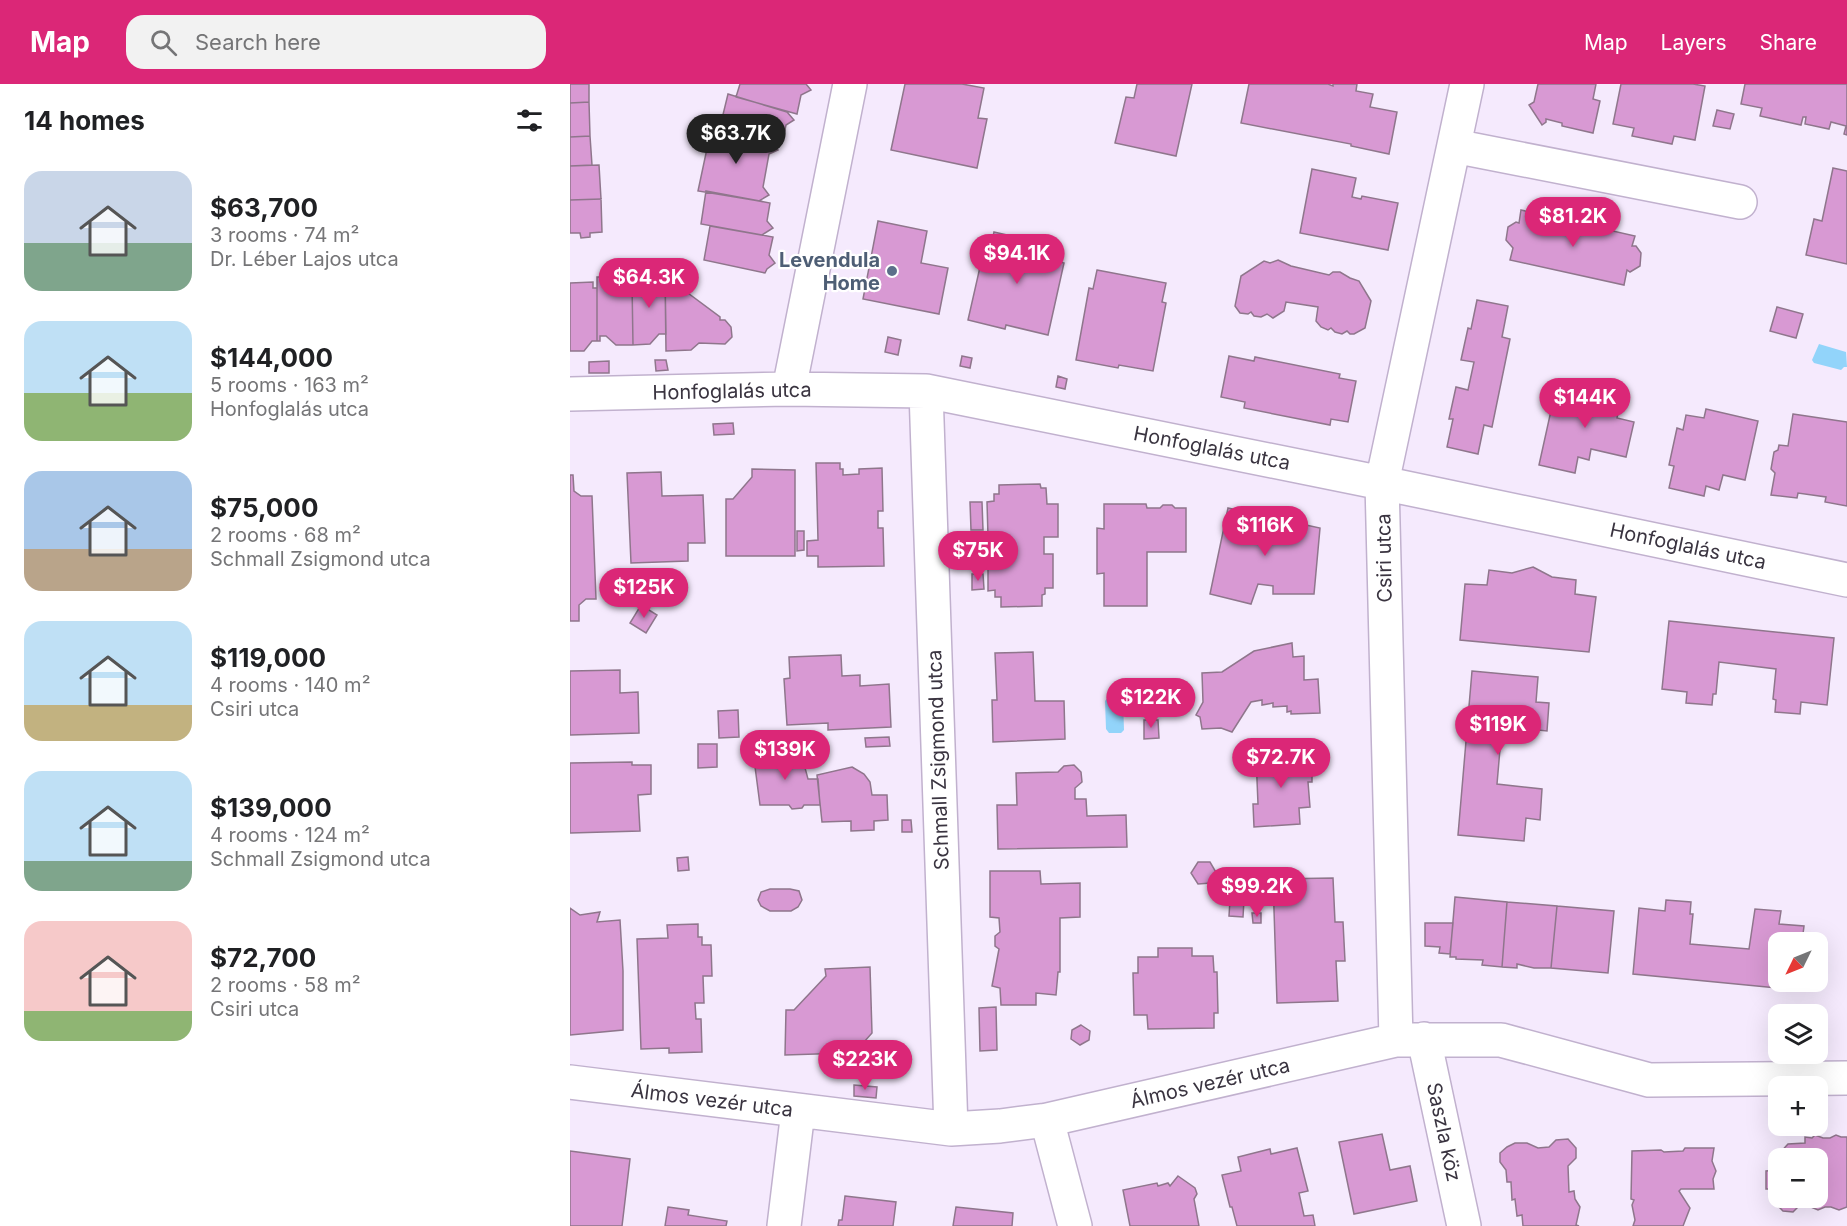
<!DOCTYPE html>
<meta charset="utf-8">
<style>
:root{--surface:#fff;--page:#f2f2f2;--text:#202124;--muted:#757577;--accent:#db2777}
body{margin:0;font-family:Inter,sans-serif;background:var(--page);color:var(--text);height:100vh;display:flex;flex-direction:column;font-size:22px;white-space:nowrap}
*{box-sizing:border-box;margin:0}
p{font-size:20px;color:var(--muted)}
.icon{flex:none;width:33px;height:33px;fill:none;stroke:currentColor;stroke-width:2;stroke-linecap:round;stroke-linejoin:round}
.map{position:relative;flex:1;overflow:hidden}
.drawer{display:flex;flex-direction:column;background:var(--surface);width:570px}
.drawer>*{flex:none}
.needle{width:39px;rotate:227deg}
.fabs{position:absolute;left:1198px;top:848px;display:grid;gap:12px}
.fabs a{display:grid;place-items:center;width:60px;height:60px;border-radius:12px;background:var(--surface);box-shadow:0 6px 24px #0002;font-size:30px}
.price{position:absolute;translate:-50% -51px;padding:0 14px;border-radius:21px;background:var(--accent);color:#fff;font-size:20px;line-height:39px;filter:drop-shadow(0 2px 3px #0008)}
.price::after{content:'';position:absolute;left:50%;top:36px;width:18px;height:14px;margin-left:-9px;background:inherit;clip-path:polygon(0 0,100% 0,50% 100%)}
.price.selected{background:#222;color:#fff}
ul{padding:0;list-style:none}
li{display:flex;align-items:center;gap:18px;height:150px;padding:0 24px}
li span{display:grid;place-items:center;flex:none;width:168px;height:120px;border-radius:18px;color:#555}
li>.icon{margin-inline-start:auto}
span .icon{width:72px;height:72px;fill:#fffc;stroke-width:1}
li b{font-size:26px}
h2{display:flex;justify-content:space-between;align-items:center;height:72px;padding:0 24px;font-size:26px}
header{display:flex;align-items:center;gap:36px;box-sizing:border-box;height:84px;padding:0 30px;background:var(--accent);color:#fff}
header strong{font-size:28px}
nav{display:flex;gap:33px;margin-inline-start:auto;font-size:21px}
.search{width:420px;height:54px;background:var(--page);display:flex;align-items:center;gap:15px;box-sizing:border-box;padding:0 21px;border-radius:18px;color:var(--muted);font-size:22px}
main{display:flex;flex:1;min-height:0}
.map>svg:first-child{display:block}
.water{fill:#92d4fa}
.building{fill:#d899d3;stroke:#8f768c;stroke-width:1.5;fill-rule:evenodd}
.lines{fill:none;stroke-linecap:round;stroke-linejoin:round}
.minor-casing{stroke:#c1b1ce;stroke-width:36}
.minor{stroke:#fff;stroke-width:33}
.service-dot{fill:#5c6f8a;stroke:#fff;stroke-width:2}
.labels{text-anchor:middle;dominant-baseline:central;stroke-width:4.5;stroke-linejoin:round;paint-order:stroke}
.service-label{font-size:20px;font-weight:bold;fill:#4e5e75;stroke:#fff;text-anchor:end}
.street-label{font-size:20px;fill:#3a3440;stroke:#fff}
</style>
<header>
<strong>Map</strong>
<div class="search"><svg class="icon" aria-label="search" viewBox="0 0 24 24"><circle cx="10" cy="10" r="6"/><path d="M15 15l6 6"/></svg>Search here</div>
<nav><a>Map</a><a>Layers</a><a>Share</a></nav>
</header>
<main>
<section class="drawer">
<h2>14 homes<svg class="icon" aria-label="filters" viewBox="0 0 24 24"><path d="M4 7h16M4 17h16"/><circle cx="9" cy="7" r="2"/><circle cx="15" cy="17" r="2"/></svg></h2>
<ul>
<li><span style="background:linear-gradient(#c9d6e8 60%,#7fa58c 0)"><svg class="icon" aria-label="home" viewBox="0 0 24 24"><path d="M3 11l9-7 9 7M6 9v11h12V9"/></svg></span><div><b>$63,700</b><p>3 rooms · 74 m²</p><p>Dr. Léber Lajos utca</p></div></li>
<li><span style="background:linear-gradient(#bfe0f5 60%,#8fb573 0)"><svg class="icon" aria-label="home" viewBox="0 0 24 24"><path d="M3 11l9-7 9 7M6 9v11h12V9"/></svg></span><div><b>$144,000</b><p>5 rooms · 163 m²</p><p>Honfoglalás utca</p></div></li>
<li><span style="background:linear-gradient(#a9c7e8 65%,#b9a48a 0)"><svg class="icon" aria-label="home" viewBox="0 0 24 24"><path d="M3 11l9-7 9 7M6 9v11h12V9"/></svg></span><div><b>$75,000</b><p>2 rooms · 68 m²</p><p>Schmall Zsigmond utca</p></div></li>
<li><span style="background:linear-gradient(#bfe0f5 70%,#c2b280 0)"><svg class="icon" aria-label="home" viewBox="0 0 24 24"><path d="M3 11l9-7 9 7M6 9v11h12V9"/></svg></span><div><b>$119,000</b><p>4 rooms · 140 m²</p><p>Csiri utca</p></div></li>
<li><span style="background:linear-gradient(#bfe0f5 75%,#7fa58c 0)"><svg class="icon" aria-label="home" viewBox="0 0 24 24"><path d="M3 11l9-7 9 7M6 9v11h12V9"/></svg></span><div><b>$139,000</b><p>4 rooms · 124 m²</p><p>Schmall Zsigmond utca</p></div></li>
<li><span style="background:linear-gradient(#f6c9c9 75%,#8fb573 0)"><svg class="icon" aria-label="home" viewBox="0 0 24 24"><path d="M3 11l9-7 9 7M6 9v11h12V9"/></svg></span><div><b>$72,700</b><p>2 rooms · 58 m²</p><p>Csiri utca</p></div></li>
</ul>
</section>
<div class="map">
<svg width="1277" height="1142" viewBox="0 0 1277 1142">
<rect width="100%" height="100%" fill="#f5eafd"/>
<path class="water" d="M 1249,260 L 1276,268 L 1277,283 L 1274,283 L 1271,286 L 1244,279 L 1242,276 Z
M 550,612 L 553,616 L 554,646 L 551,649 L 539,649 L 536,645 L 535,617 L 538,613 Z"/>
<path class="building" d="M 0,0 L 19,0 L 19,18 L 0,19 Z
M 170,0 L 236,0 L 241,6 L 231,11 L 227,30 L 166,13 Z
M 335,0 L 392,0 L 414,4 L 408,34 L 417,35 L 407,84 L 321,66 Z
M 567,0 L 622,0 L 606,72 L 545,59 L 556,13 L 564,14 Z
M 679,0 L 758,0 L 763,2 L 763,0 L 787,0 L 786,7 L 803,10 L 800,23 L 827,28 L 819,70 L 781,62 L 781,60 L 671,39 Z
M 968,0 L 1026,0 L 1023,15 L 1030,17 L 1023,49 L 992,42 L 992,39 L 976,35 L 976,38 L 972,41 L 959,21 L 964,18 Z
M 1051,0 L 1123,0 L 1135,2 L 1125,56 L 1104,52 L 1102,60 L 1062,52 L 1064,44 L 1043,40 Z
M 1175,0 L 1277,0 L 1277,51 L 1274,50 L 1276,42 L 1261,38 L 1259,45 L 1235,40 L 1236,33 L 1233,33 L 1231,41 L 1190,32 L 1192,24 L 1171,20 Z
M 158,10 L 217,28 L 224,36 L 216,41 L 212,59 L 150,43 Z
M 19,18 L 20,52 L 0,53 L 0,19 Z
M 1147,26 L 1164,30 L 1160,45 L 1143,42 Z
M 142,41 L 201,56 L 208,66 L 199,70 L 193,103 L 199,111 L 189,117 L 128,107 Z
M 20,52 L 22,81 L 0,82 L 0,53 Z
M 29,81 L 31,115 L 0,116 L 0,82 Z
M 1263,84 L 1277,87 L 1277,180 L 1236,171 L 1244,135 L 1252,137 Z
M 742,85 L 786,94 L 782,113 L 791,115 L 792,112 L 828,119 L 818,166 L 730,149 Z
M 136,107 L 200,119 L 197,137 L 203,144 L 192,151 L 131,140 Z
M 31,115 L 32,148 L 20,149 L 20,153 L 11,154 L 10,149 L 0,149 L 0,116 Z
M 951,126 L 1065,152 L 1062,162 L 1066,162 L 1071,169 L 1070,182 L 1060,188 L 1057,186 L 1054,201 L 940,176 L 943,164 L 936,156 L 938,143 L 946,138 L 949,139 Z
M 308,137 L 357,147 L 351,179 L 378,184 L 369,230 L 293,215 Z
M 140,142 L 203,153 L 199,171 L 205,179 L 197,185 L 195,189 L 134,176 Z
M 424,148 L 489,163 L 486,177 L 494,179 L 478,251 L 436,241 L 435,245 L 398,236 L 415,161 L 421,162 Z
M 708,176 L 721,182 L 759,191 L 763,188 L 770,188 L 780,194 L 789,197 L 801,217 L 795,244 L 784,250 L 780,250 L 777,247 L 772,250 L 765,248 L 761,244 L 758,246 L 751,243 L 746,237 L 748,223 L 716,218 L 714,227 L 703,234 L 697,230 L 691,233 L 684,232 L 681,228 L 678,230 L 670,229 L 665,222 L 671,192 L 694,177 L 700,179 Z
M 527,186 L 596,199 L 592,218 L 596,219 L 583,287 L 549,281 L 548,284 L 506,276 L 519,204 L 523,205 Z
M 95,192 L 150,233 L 150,236 L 155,236 L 161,243 L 162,253 L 155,260 L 129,259 L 121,266 L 96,267 Z
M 95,192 L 96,250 L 89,250 L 80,260 L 63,261 L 62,199 L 65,199 L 64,193 Z
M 27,193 L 60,193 L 61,199 L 62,199 L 63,261 L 46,261 L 36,252 L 30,252 L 30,257 L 27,257 Z
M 23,198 L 23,204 L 27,204 L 27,257 L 22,257 L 14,267 L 0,267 L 0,199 Z
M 907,216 L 938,222 L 932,253 L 940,255 L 922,343 L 914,341 L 908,370 L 877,363 L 883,335 L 879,335 L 886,303 L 898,306 L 904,278 L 891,276 L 898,244 L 901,245 Z
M 1207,223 L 1233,230 L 1226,254 L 1200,247 Z
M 318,253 L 331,256 L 328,271 L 315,268 Z
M 392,272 L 402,274 L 400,284 L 390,282 Z
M 659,272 L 684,277 L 685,273 L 770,290 L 769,294 L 786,297 L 778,338 L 761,335 L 760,341 L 674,324 L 675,318 L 651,313 Z
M 85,276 L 96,276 L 98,286 L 86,287 Z
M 39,277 L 39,289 L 19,289 L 19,278 Z
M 488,292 L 497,295 L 495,305 L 486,303 Z
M 1013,300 L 1052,309 L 1047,334 L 1064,338 L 1056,373 L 1021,365 L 1019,376 L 1008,373 L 1005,389 L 969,381 L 984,313 L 1010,318 Z
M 1136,325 L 1188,337 L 1175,396 L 1153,391 L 1149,406 L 1136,402 L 1134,412 L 1099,404 L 1104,382 L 1099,381 L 1107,344 L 1113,346 L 1116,331 L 1134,334 Z
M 1223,330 L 1277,338 L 1277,422 L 1255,418 L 1256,413 L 1228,409 L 1227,414 L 1201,411 L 1205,389 L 1201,385 L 1204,368 L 1208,366 L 1209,361 L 1218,362 Z
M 163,339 L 164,350 L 144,351 L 143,340 Z
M 246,379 L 270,379 L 270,385 L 273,385 L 273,391 L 289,390 L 289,385 L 312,384 L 313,427 L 308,427 L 308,444 L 313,444 L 314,482 L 248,483 L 248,472 L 237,472 L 237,457 L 248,456 Z
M 182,385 L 225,386 L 225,472 L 156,472 L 156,415 L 163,415 L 182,393 Z
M 91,388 L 92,412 L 133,411 L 135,459 L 118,459 L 118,477 L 61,479 L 57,389 Z
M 0,391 L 3,391 L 4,407 L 11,412 L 22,412 L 26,515 L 16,515 L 9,521 L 9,537 L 0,537 Z
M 470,400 L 471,404 L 476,404 L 477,420 L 488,420 L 488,453 L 474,453 L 474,470 L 483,470 L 483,504 L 475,504 L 475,510 L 472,511 L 472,522 L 431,523 L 431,513 L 425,513 L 425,506 L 418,507 L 418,470 L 414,461 L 418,452 L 417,418 L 424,417 L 424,410 L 429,410 L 429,401 Z
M 400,418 L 412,418 L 413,446 L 401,446 Z
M 534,420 L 576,420 L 577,424 L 590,424 L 593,421 L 602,421 L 605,424 L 616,424 L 616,468 L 577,468 L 577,522 L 534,522 L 534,489 L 527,490 L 527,444 L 534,445 Z
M 658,424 L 750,444 L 744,510 L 703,510 L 703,502 L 688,500 L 681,520 L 640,510 Z
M 227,447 L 234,447 L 234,466 L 227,467 Z
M 963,483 L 982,493 L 1006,496 L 1005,510 L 1026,513 L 1019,568 L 890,556 L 895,500 L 917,501 L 919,486 L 942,489 Z
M 402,490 L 413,490 L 414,505 L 402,506 Z
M 71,521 L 87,531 L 76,549 L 60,539 Z
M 1099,537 L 1264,554 L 1257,621 L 1231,618 L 1230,630 L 1205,628 L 1206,616 L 1203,615 L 1206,585 L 1149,578 L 1146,610 L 1143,610 L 1142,621 L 1116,619 L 1117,608 L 1092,605 Z
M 722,559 L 723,573 L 734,572 L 734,596 L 748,595 L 750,629 L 721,630 L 721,627 L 717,628 L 717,622 L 703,623 L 703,619 L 692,621 L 692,616 L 681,618 L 662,648 L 651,644 L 632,645 L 630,633 L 626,631 L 633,618 L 632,589 L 652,588 L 684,567 Z
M 463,568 L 465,617 L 494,617 L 495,655 L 423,658 L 422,616 L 427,616 L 425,569 Z
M 271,571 L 272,592 L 290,591 L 290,602 L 319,600 L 321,643 L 258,646 L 258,639 L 217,641 L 214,595 L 220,594 L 219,573 Z
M 50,586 L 50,609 L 68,608 L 69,649 L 0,651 L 0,587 Z
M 902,587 L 968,593 L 966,618 L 979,619 L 977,647 L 932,642 L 927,700 L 972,705 L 970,736 L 956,734 L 954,757 L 888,751 Z
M 609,598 L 609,611 L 598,611 L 598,599 Z
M 168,626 L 169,653 L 149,654 L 148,627 Z
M 574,636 L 588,636 L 589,654 L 574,655 Z
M 319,653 L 320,662 L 296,663 L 295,654 Z
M 128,660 L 147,660 L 147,683 L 128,684 Z
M 219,666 L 228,672 L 234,680 L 238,695 L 248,695 L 250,721 L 234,721 L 232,724 L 222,725 L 219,721 L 190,721 L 184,675 Z
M 736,669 L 737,687 L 742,687 L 742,698 L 738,698 L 740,723 L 729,724 L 730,740 L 684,743 L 683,720 L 688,720 L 686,672 Z
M 62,678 L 62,681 L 81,681 L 81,710 L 68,711 L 70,747 L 0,749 L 0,679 Z
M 504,681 L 511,688 L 512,698 L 505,704 L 505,715 L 516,715 L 517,732 L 556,731 L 557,763 L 428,765 L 427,721 L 447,721 L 446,689 L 488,688 L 494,682 Z
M 282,683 L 294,690 L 300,698 L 302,711 L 317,711 L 318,736 L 304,737 L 304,746 L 281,747 L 281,737 L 252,738 L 247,691 Z
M 332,736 L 341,736 L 342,748 L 332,748 Z
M 118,773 L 119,786 L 108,787 L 107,774 Z
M 628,778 L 640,778 L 647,790 L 641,799 L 628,800 L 621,789 Z
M 420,787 L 470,787 L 471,800 L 510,799 L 510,833 L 490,834 L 490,888 L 488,888 L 486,911 L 466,909 L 466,921 L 431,921 L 430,904 L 422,902 L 429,865 L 425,862 L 425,852 L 430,848 L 429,834 L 420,833 Z
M 763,794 L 765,838 L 773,838 L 775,877 L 766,877 L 768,917 L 707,919 L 703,795 Z
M 200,805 L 220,805 L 229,807 L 232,816 L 228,823 L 221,827 L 200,827 L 191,822 L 188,816 L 191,808 Z
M 885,813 L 937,818 L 932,883 L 912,881 L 913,876 L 886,875 L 886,873 L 880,873 Z
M 660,816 L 674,816 L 673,833 L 659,832 Z
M 1096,816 L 1121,818 L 1120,830 L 1123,830 L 1120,860 L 1179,865 L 1185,825 L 1211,827 L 1209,840 L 1234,842 L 1232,858 L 1209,858 L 1209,897 L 1228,897 L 1228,906 L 1063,890 L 1069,824 L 1095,827 Z
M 937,818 L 987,822 L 981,884 L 964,884 L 947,880 L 947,884 L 932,883 Z
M 987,822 L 1044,827 L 1038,889 L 981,884 Z
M 0,824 L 10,831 L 30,828 L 27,838 L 50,836 L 53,887 L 53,946 L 0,951 Z
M 682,829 L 691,829 L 691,839 L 683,839 Z
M 855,839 L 883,839 L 880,870 L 869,869 L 870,863 L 855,862 Z
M 128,840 L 128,853 L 132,853 L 132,861 L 141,861 L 142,892 L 133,892 L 134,919 L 125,919 L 126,935 L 131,935 L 132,968 L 99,969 L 99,964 L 71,965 L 67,855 L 98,854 L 97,841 Z
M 588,864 L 622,864 L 622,872 L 643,872 L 644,888 L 647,888 L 648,929 L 644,929 L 644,944 L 578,945 L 577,931 L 564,931 L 563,889 L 568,889 L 568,873 L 588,873 Z
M 300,883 L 302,949 L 286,967 L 277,959 L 277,969 L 215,971 L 216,926 L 224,926 L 256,892 L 255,885 Z
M 426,923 L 427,966 L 410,967 L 409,924 Z
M 511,941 L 520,947 L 519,956 L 510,961 L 501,955 L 502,946 Z
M 284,1001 L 307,1003 L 306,1014 L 284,1012 Z
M 812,1050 L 820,1086 L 840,1082 L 847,1117 L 784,1130 L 769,1058 Z
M 1245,1051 L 1253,1054 L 1260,1054 L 1266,1051 L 1271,1053 L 1277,1053 L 1277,1123 L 1269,1126 L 1261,1123 L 1255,1123 L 1248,1126 L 1241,1123 L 1228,1123 L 1223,1128 L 1213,1127 L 1206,1120 L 1205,1109 L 1208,1105 L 1196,1105 L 1196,1087 L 1208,1086 L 1207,1072 L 1218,1060 L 1235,1059 L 1235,1053 L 1242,1054 ZM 1209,1074 L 1248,1074 L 1248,1113 L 1209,1113 Z
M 998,1055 L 1006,1064 L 1006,1074 L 998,1082 L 999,1108 L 1004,1107 L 1005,1115 L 1010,1123 L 1006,1141 L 1009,1142 L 953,1142 L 952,1131 L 947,1132 L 945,1115 L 942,1116 L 941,1098 L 937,1098 L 936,1086 L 930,1078 L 930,1069 L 937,1063 L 945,1059 L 957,1059 L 968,1064 L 979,1063 L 986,1056 Z
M 727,1064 L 738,1107 L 729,1109 L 734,1132 L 743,1131 L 745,1142 L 667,1142 L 662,1123 L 660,1123 L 652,1091 L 671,1087 L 668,1073 L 700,1065 L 701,1070 Z
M 1115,1064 L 1144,1064 L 1142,1077 L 1146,1087 L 1143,1095 L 1144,1105 L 1111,1105 L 1109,1107 L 1120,1124 L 1113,1142 L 1063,1142 L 1065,1136 L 1062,1121 L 1064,1116 L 1061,1115 L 1062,1067 L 1091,1066 L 1094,1068 L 1113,1067 Z
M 0,1067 L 60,1075 L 52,1142 L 0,1142 Z
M 608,1092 L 625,1104 L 627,1110 L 624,1115 L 629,1142 L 560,1142 L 553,1106 L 587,1099 L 588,1102 L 598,1099 L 600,1102 Z
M 275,1112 L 326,1118 L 323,1142 L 268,1142 L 269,1136 L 272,1136 Z
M 98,1123 L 119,1126 L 118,1131 L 157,1137 L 156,1142 L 95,1142 Z
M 386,1123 L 443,1129 L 442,1142 L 383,1142 Z"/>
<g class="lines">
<defs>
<path id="minor" d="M 884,62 L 1170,118
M 219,305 L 280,0
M 356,307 L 381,1045
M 0,310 L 219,305 L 356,307 L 812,399 L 1277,496
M 854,955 L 894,1142
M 826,956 L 812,399 L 897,0
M 0,998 L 381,1045 L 430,1042 L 477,1036 L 826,956 L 931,956 L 1079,996 L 1277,994
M 477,1036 L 505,1142
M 214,1142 L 228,1027"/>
</defs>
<use href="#minor" class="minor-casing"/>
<use href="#minor" class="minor"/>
</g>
<circle class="service-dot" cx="322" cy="187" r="6"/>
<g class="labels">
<g class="service-label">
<text x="310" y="176">Levendula<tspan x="310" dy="23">Home</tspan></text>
</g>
<g class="street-label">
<text transform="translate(162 307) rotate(-1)">Honfoglalás utca</text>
<text transform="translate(642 364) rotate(11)">Honfoglalás utca</text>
<text transform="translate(1118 462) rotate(12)">Honfoglalás utca</text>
<text transform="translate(814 474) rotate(-91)">Csiri utca</text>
<text transform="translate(368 676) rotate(-92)">Schmall Zsigmond utca</text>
<text transform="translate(640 999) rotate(-13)">Álmos vezér utca</text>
<text transform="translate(142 1016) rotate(7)">Álmos vezér utca</text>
<text transform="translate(874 1048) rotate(78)">Saszla köz</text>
</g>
</g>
</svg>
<div class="fabs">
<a><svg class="needle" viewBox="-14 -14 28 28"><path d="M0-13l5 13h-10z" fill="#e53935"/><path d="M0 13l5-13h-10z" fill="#757577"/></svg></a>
<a><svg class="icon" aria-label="layers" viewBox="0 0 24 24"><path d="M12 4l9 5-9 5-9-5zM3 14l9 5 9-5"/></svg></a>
<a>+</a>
<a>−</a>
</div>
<b class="price selected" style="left:166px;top:81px">$63.7K</b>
<b class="price" style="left:1003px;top:164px">$81.2K</b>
<b class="price" style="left:447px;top:201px">$94.1K</b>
<b class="price" style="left:79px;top:225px">$64.3K</b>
<b class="price" style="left:1015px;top:345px">$144K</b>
<b class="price" style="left:695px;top:473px">$116K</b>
<b class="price" style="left:408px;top:498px">$75K</b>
<b class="price" style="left:74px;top:535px">$125K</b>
<b class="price" style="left:581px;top:645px">$122K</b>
<b class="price" style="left:928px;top:672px">$119K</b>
<b class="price" style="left:215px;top:697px">$139K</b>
<b class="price" style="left:711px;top:705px">$72.7K</b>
<b class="price" style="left:687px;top:834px">$99.2K</b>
<b class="price" style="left:295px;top:1007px">$223K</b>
</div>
</main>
